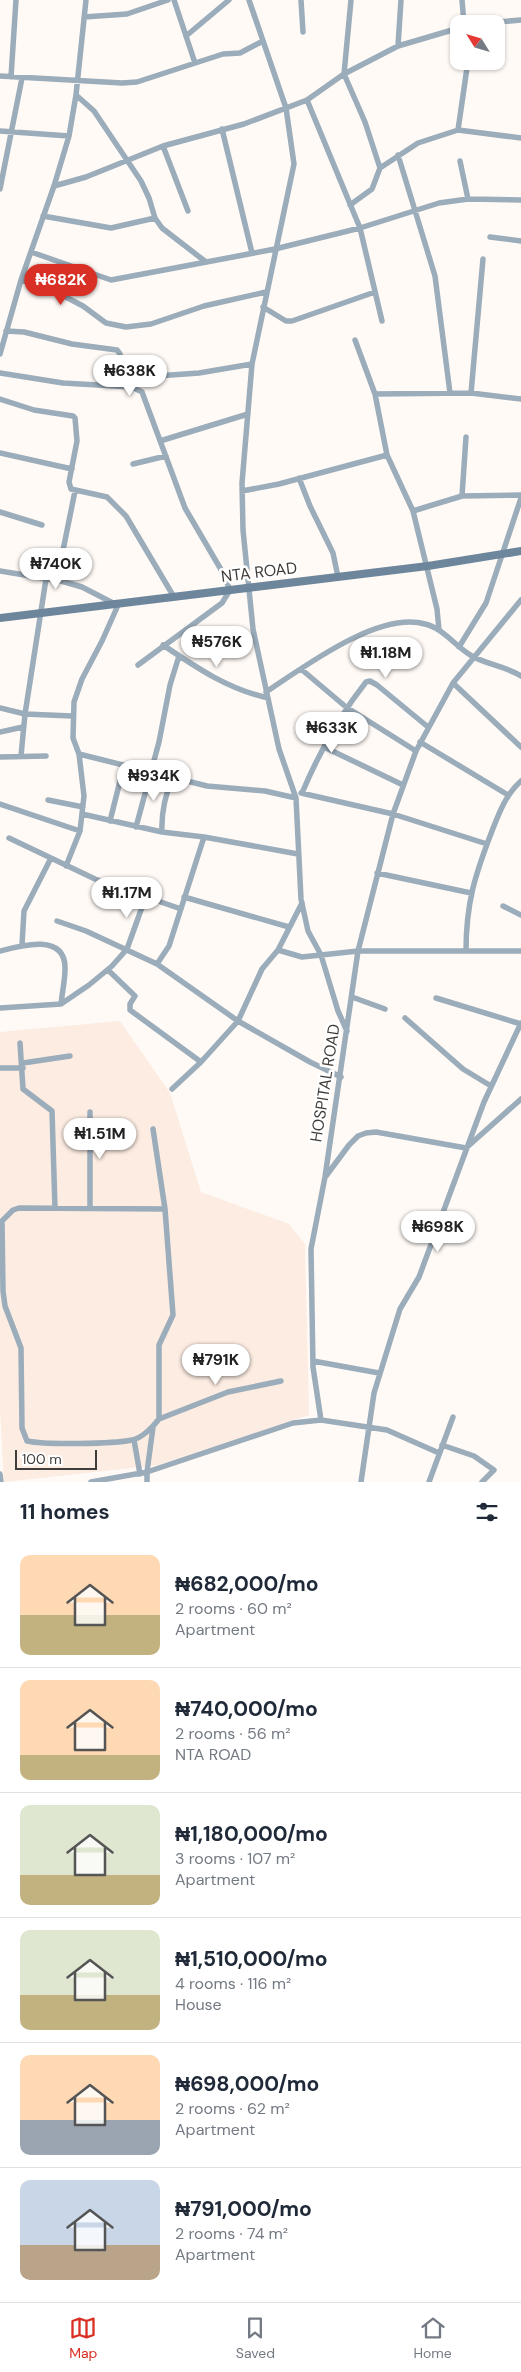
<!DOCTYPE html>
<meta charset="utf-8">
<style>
:root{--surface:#fff;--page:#f2f2f3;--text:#1f2937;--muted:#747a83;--line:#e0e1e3;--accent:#d93025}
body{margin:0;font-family:"DM Sans",sans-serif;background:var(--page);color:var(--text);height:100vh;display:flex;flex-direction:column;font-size:19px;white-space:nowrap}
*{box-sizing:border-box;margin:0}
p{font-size:16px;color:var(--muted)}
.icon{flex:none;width:28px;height:28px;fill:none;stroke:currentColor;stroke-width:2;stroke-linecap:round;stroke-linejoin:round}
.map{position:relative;height:1482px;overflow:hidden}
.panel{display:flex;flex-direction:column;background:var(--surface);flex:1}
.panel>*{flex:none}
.needle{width:32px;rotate:307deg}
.fabs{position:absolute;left:450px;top:15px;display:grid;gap:10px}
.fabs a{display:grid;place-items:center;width:55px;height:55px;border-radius:10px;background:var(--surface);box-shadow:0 1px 4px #0004;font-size:25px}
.scale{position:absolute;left:15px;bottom:12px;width:82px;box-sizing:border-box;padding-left:5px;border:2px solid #3f3c3a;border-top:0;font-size:14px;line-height:18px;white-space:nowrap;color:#3f3c3a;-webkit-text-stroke:4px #fff;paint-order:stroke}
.price{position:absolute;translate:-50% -42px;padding:0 11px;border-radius:18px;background:#fff;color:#222;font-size:16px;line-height:32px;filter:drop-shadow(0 1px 2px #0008)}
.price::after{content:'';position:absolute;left:50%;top:30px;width:15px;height:11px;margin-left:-8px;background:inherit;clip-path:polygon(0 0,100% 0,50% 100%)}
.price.active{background:var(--accent);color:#fff}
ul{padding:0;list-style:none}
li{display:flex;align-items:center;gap:15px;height:125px;padding:0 20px}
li+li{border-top:1px solid var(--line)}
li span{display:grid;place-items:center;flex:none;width:140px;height:100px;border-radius:10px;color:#555}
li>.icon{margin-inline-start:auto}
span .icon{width:60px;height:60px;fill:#fffc;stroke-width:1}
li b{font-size:21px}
h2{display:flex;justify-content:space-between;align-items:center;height:60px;padding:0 20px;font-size:21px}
.menu{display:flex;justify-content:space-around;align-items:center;height:70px;border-top:1px solid var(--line);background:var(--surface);font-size:14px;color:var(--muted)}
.menu a{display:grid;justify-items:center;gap:2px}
.menu .active{color:var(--accent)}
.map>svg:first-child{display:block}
.built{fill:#fcece2}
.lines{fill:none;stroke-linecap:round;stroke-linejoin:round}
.street{stroke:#9bacba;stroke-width:5.5}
.secondary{stroke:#6d869b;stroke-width:8}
.labels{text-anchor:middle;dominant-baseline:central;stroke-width:5;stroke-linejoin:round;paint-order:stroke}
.street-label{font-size:16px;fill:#3f3c3a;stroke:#fff}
</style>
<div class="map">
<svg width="521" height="1482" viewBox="0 0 521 1482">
<rect width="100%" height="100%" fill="#fffaf6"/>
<path class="built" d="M 120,1021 L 170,1093 L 201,1192 L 289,1224 L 305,1244 L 309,1415 L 158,1465 L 4,1482 L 0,1409 L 0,1032 Z"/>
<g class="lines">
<path class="street" d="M 174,0 L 195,63
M 249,0 L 286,108 L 294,164 L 252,364 L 242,483 L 243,530 L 253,629 L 279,749 L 296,798 L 301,899 L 308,931 L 321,955 L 358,951 L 521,951
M 301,0 L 303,32
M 462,0 L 464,24
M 84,17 L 127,14 L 168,0
M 475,24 L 521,20
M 186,36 L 229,0
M 398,46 L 401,0
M 0,76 L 122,83 L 137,82 L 223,54 L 240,53 L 263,41
M 11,77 L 16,0
M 76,95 L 94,111 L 141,181 L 149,198 L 155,218 L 162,228 L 206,262
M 307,100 L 360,228 L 382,321
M 222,129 L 252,253
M 458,130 L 468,61
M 0,131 L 69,136
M 163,146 L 188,211
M 398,155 L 435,276 L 450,393
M 460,161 L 468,199
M 380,168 L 365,122 L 344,74 L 398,46 L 459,28
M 54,186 L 86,177 L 163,146 L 244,124 L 307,100 L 344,74 L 351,0
M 0,189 L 22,78
M 350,205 L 372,189 L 380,168 L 418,143 L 458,130 L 521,138
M 43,216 L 111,228 L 155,218
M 490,237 L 521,241
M 31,252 L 111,280 L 275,249 L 360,228 L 439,203 L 468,199 L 521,200
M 21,280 L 60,294 L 83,306 L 106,323 L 126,327 L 151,324 L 204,306 L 266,292
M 263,307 L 286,321 L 292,321 L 375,292
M 6,331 L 24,332 L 72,344 L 117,350 L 120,354 L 124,386
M 355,340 L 375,394 L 387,455 L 413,511 L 437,609 L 439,630
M 0,354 L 21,280 L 54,186 L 69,136 L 76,95 L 86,0
M 0,373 L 63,383 L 132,387 L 142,392 L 185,508 L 223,573 L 230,590 L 222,603 L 138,665
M 132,387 L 157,376 L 199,373 L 252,364
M 471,393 L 483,259
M 375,394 L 471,393 L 521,399
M 0,399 L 34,410 L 73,416 L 75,418 L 77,441 L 69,482 L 71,489 L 107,497 L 126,516 L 174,597
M 160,441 L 248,414
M 0,453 L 72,469
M 133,464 L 166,456
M 299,478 L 310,506 L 333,553 L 338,577
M 242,491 L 279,484 L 387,455
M 462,496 L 466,437
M 413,511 L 462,496 L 521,495
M 0,512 L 42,525
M 0,571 L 61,581 L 82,587 L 115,604
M 57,580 L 75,491
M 163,645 C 197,668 228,689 268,698
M 459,647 L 486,603 L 521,498
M 301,669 L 346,707 L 416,751
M 453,683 L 521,747
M 266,692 C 304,667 378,611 425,624 C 443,628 456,647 472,656 C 488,665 505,666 521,676
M 0,708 L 25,714 L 72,716
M 0,732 L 23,727
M 420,742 L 508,795
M 324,747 L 403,785
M 79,754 L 207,786 L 265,791 L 296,798
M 21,756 L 25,714 L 46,579
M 0,757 L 46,756
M 301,793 L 393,814 L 487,844
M 302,793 C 319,753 339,716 366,682 L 370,681 L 377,685 L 428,727
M 48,800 L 83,807
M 0,804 L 80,831 L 84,796 L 79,754 L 73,738 L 74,702 L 82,679 L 102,641 L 119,603
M 82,814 L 162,832 L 204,837 L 298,854
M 110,821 L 124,765
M 136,827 L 159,742 L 170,685 L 179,656
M 162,832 C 161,813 166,793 173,776
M 9,838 L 95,879 L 181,909
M 66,866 L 80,831
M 377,873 L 471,893
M 184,897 L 289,927
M 503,906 L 521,915
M 57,921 L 86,931 L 157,964 L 238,1021 L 310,1062 L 341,1077
M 22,945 L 24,911 L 51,858
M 278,950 L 302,957 L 321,955 L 338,1011 L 347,1031
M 0,951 C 22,945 66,933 65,969 C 65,981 62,993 61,1004
M 466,951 C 466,903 475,875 492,831 C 499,813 506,794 521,781
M 157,964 L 169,946 L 204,837
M 108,970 L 135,996 L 130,1004 L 130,1010 L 201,1062
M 352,997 L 385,1009
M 436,998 L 521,1024
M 0,1008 L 61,1004 L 89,985 L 112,966 L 127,949 L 146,896
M 405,1018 L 463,1069 L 491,1086
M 20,1043 L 23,1089 L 52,1111 L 55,1208
M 23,1063 L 70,1056
M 0,1068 L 23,1068
M 172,1089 L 201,1062 L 238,1021 L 262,969 L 278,950 L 302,903
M 153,1129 L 165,1209 L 173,1315 L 159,1345 L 159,1419
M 326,1176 L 349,1145 L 358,1136 L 366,1133 L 376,1132 L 466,1148 L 521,1099
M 90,1208 L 90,1112
M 165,1209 L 19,1208 L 13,1210 L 2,1221 L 3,1291 L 5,1306 L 21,1348 L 22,1428 L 27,1441 C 46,1445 113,1444 132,1440 C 142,1438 153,1427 159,1419 L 228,1392 L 281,1381
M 313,1361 L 379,1373
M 321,1420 L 387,1430 L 439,1453
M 134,1440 L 140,1474
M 442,1445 L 474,1456 L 494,1470 L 482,1482
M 0,1474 L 1,1482
M 91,1482 L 147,1472 L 153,1427
M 147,1482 L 147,1472 L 293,1423 L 321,1420 L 313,1367 L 311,1249 L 325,1177 L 358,951 L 393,814 L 416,751 L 453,683 L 521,600
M 361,1482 L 374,1393 L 400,1309 L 419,1277 L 484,1102 L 521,1023
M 429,1482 L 453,1417"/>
<path class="secondary" d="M 0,618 L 428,566 L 521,551"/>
</g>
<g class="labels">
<g class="street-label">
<text transform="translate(259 572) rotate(-7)">NTA ROAD</text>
<text transform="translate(325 1083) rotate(-81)">HOSPITAL ROAD</text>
</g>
</g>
</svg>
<div class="fabs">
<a><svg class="needle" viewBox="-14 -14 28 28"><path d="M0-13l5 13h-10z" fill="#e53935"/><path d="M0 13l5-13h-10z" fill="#747a83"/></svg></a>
</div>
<div class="scale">100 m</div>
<b class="price active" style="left:61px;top:306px">₦682K</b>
<b class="price" style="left:130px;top:397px">₦638K</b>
<b class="price" style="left:56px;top:590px">₦740K</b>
<b class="price" style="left:217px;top:668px">₦576K</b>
<b class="price" style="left:386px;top:679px">₦1.18M</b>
<b class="price" style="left:332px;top:754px">₦633K</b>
<b class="price" style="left:154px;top:802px">₦934K</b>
<b class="price" style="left:127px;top:919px">₦1.17M</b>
<b class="price" style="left:100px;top:1160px">₦1.51M</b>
<b class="price" style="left:438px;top:1253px">₦698K</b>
<b class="price" style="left:216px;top:1386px">₦791K</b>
</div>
<section class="panel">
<h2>11 homes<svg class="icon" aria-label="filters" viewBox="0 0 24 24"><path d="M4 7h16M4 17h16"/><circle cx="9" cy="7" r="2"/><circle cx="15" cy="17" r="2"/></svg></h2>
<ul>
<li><span style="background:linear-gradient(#ffd9b3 60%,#c2b280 0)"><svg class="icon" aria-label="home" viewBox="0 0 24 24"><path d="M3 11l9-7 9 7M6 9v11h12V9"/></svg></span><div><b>₦682,000/mo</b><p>2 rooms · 60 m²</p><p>Apartment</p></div></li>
<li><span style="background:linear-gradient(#ffd9b3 75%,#c2b280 0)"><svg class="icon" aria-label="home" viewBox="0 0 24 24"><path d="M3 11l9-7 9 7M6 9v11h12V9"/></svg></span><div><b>₦740,000/mo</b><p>2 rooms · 56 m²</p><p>NTA ROAD</p></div></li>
<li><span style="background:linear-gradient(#dfe7d0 70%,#c2b280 0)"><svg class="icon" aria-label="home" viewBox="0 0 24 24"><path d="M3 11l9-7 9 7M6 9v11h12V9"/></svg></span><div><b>₦1,180,000/mo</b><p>3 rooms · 107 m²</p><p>Apartment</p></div></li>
<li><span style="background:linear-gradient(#dfe7d0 65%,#c2b280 0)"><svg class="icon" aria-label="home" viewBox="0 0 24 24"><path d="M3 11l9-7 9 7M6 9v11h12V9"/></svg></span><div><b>₦1,510,000/mo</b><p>4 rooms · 116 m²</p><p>House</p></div></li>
<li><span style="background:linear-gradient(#ffd9b3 65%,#9aa5b1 0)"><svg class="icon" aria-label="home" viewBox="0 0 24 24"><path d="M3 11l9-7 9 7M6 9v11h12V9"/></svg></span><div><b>₦698,000/mo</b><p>2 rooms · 62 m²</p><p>Apartment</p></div></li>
<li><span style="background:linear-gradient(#c9d6e8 65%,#b9a48a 0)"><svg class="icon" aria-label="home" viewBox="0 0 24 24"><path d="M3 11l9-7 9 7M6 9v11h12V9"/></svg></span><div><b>₦791,000/mo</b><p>2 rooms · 74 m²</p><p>Apartment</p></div></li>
</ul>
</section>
<nav class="menu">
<a class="active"><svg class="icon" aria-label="map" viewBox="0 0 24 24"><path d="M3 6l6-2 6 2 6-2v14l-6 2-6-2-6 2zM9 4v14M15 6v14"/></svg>Map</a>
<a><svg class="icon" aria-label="saved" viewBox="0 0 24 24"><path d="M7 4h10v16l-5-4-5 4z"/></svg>Saved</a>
<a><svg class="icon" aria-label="home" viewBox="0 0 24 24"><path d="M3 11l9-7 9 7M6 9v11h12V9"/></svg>Home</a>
</nav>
